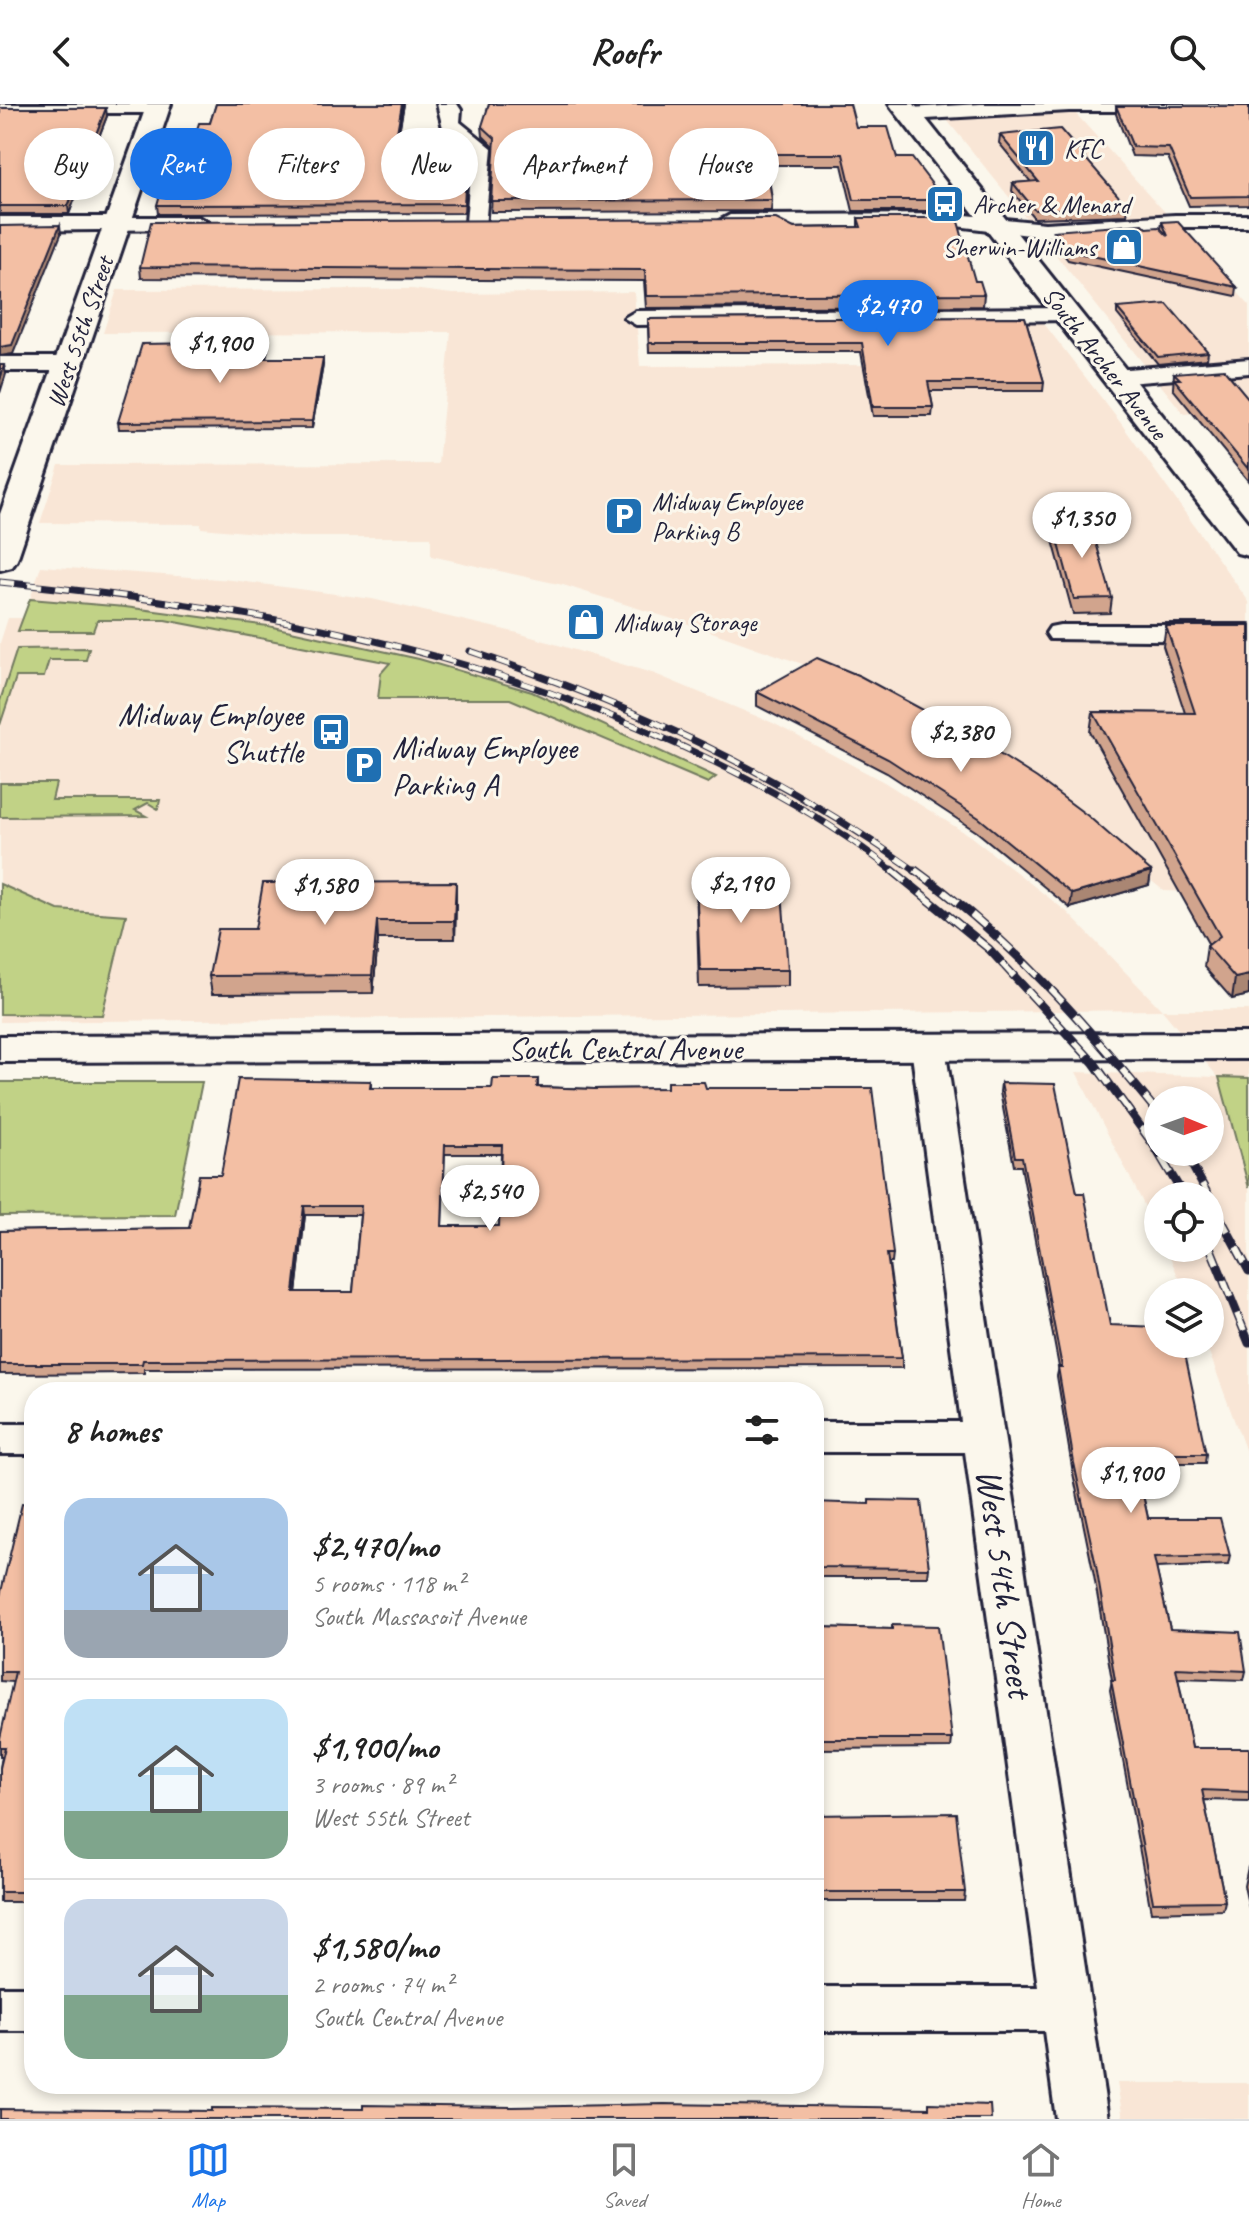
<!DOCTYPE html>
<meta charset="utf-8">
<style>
:root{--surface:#fff;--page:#f6f6f6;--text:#222;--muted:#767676;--line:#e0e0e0;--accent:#1a73e8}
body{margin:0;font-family:Caveat,sans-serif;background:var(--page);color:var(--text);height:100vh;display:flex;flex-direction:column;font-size:30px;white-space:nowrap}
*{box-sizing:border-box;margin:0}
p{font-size:26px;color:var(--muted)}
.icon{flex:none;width:44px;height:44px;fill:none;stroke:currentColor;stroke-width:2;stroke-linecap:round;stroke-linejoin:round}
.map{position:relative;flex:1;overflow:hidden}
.details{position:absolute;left:24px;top:1278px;width:800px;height:712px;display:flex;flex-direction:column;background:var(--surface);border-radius:32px;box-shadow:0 4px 12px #0003}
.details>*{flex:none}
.banner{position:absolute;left:24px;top:24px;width:800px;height:72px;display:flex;gap:16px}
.needle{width:52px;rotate:91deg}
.buttons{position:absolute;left:1144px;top:982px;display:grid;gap:16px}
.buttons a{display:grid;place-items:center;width:80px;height:80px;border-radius:50%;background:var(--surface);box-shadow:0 4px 12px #0003;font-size:40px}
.price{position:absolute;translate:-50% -68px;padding:0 18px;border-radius:28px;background:#fff;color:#222;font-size:26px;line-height:52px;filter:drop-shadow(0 2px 4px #0008)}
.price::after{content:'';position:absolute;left:50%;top:48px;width:24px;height:18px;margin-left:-12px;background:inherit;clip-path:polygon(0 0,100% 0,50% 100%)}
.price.current{background:var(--accent);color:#fff}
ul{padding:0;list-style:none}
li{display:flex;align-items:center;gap:24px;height:200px;padding:0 40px}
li+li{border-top:2px solid var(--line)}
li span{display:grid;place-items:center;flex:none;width:224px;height:160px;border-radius:24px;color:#555}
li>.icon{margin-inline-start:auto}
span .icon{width:96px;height:96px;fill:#fffc;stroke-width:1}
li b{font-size:34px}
h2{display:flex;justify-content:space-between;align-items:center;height:96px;padding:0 40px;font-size:34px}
.tag{padding:0 28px;border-radius:36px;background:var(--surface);box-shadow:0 4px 12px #0003;font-size:28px;line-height:72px}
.tag.current{background:var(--accent);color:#fff}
header{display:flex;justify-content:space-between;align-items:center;height:104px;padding:0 40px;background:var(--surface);font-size:36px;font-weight:800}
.dock{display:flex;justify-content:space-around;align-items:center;height:112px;border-top:2px solid var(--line);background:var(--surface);font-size:22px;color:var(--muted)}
.dock a{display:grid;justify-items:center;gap:4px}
.dock .current{color:var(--accent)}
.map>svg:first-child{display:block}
.built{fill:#f9e6d6;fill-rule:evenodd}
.green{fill:#c1d286;stroke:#727a60;stroke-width:2}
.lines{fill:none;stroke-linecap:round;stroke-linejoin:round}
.street-casing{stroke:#22223b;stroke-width:6}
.secondary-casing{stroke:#22223b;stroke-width:6}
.street{fill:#fbf7ec;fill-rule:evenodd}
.secondary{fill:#fbf7ec;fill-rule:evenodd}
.rail-far1-casing{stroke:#22223b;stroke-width:7}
.rail-casing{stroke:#22223b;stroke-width:9}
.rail-far1{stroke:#fbf7ec;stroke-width:5;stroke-dasharray:14;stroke-linecap:butt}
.rail{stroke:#fbf7ec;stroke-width:6;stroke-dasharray:18;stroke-linecap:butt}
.wall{fill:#d1a48d;stroke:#22223b;stroke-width:2;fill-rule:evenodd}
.shaded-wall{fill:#aa8673;stroke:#22223b;stroke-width:2}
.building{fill:#f3bfa4;stroke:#22223b;stroke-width:2;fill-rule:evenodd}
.labels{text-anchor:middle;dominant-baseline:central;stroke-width:6;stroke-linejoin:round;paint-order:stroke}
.far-poi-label{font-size:26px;fill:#22223b;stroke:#fbf7ec;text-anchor:start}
.far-street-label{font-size:26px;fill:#22223b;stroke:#fbf7ec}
.poi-label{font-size:32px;fill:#22223b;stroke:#fbf7ec;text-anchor:end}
.street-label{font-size:32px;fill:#22223b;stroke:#fbf7ec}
.near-street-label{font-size:38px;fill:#22223b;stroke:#fbf7ec}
</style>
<header><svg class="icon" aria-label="back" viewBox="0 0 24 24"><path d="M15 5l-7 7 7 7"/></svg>Roofr<svg class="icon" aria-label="search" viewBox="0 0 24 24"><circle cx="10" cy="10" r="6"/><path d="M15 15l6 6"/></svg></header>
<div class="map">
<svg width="1249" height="2015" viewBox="0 0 1249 2015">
<rect width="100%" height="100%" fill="#fbf7ec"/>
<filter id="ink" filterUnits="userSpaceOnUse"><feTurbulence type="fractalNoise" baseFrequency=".0125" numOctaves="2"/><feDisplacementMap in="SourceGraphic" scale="16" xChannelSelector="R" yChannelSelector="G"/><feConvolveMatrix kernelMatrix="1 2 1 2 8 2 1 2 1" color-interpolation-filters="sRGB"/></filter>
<g filter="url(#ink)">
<path class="built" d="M 934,0 L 1067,0 L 1249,201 L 1249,304 L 1184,310 Z
M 412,185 L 452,190 L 634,188 L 640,262 L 882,261 L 873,217 L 1042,217 L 1120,318 L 1249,498 L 1249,841 L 1195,788 L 1164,787 L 1085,723 L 819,566 L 695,522 L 563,481 L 431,452 L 431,433 L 300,433 L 201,424 L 201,420 L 40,419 L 59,361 L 438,360 L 451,228 L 103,229 L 117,186 Z
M 41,462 L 232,476 L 372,495 L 518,529 L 655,570 L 773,619 L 884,678 L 970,732 L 1067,808 L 1162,906 L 1249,906 L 1249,1356 L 1206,1240 L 1210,1240 L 1210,1188 L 1185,1188 L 1166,1144 L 1210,1144 L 1210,1092 L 1158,1092 L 1158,1128 L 1076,968 L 1218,973 L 1162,906 L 0,918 L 0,539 L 8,514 L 177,514 L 400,556 L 510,588 L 715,672 L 532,588 L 419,555 L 268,522 L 125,503 L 30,495 ZM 1158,996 L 1210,996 L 1210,1048 L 1158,1048 Z
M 1117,1979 L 1249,1979 L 1249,2015 L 1123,2015 Z"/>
<path class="green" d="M 30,495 L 125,503 L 268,522 L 419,555 L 532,588 L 716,673 L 708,679 L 510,595 L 378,595 L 381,569 L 390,559 L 165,516 L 97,516 L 93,527 L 18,527 Z
M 89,544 L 86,556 L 49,556 L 44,573 L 16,573 L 0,621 L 0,597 L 17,545 Z
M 0,679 L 56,679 L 52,696 L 160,696 L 158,705 L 148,699 L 135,706 L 146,712 L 0,713 Z
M 0,780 L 58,806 L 126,811 L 102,911 L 0,910 Z
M 1219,973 L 1249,974 L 1249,1084 Z
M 0,978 L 202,978 L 175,1111 L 0,1112 Z"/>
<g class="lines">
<defs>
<path id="street" d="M 0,0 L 166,0 L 168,3 L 158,9 L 0,9 Z
M 437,0 L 457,0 L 461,6 L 460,18 L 492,44 L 485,123 L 469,123 L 466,118 L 472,46 L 443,24 Z
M 981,0 L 1249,0 L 1249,7 L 1069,7 L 909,16 L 899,10 L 909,4 Z
M 956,110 L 1045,119 L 1175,111 L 1249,111 L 1249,123 L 1175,123 L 1045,133 L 956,122 L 730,123 L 719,117 L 730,111 Z
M 0,113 L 198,113 L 209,119 L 198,125 L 0,127 Z
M 1067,204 L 1079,211 L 1075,216 L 636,221 L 624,214 L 636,207 Z
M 0,253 L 68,253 L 80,260 L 68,267 L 0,267 Z
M 1249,255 L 1249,269 L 1115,280 L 1103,273 L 1115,266 Z
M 1060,521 L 1249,521 L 1249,537 L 1050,535 L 1046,529 L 1050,523 Z
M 928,933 L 940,936 L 945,943 L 1108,2015 L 1056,2015 L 1044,1927 L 814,1927 L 814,1883 L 1038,1883 L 965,1348 L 814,1348 L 814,1318 L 961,1318 L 911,943 L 916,936 Z
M 0,1320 L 34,1320 L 34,1350 L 0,1350 Z
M 0,1883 L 34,1883 L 34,1927 L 0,1927 Z"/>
<path id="secondary" d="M 147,0 L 171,0 L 17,456 L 12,463 L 0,466 L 0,410 Z
M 889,0 L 914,0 L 1249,420 L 1249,452 L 1237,449 Z
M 1249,929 L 1249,955 L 0,958 L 0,932 Z"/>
</defs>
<use href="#street" class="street-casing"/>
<use href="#secondary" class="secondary-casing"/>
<use href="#street" class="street"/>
<use href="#secondary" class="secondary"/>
<defs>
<path id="rail-far1" d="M 0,478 C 243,502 456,539 681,642 C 755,676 831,717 894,768
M 470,547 C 636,603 774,666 917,768"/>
<path id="rail" d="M 892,766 L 989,845 L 1094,959 L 1153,1040 L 1184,1092
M 915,766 C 1009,833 1085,919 1158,1009
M 1185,1048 L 1249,1167
M 1210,1143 L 1249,1239"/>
</defs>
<use href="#rail-far1" class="rail-far1-casing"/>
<use href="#rail" class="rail-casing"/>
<use href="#rail-far1" class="rail-far1"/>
<use href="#rail" class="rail"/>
</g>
<path class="wall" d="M 216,0 L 404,0 L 398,34 L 403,42 L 401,56 L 467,55 L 464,109 L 158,110 L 157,101 L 210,19 Z
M 535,1 L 597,1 L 856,23 L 897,54 L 944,96 L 944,107 L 853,107 L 842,61 L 767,61 L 772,96 L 771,107 L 491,108 L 494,43 L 483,32 L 482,22 Z
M 1116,2 L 1249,2 L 1249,101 L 1189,102 L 1168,53 L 1132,52 L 1116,10 Z
M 0,4 L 107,12 L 69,110 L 0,110 Z
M 1000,31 L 1128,103 L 1127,111 L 1034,114 L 1012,87 L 1013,79 L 1031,78 L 999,39 Z
M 858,114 L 975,177 L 984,190 L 983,202 L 646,204 L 644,177 L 141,174 L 140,163 L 794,124 L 858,123 Z
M 1162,118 L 1237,183 L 1236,192 L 1068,156 L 1052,135 L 1053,127 L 1147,124 L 1161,125 Z
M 1117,204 L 1208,248 L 1207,255 L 1158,260 L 1117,210 Z
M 1025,213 L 1044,278 L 1043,287 L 930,287 L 933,303 L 932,312 L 873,312 L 861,248 L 649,248 L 648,224 L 648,215 Z
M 268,245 L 266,254 L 323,261 L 312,324 L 119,325 L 118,318 Z
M 1174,269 L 1249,295 L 1249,378 L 1173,285 Z
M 1053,418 L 1112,494 L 1110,509 L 1073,510 L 1052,433 Z
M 1166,522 L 1249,522 L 1249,891 L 1232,895 L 1204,863 L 1207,842 L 1209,841 L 1090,628 L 1093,608 L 1185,609 L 1163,542 Z
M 757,588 L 1151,767 L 1149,781 L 1070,804 L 977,728 L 887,669 L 757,602 Z
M 696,776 L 788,866 L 788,882 L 699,883 Z
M 456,796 L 455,835 L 378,835 L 373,889 L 212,890 L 209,872 L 255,825 Z
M 538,975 L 538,983 L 594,985 L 706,984 L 893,1150 L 892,1159 L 889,1159 L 902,1254 L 902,1264 L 144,1265 L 144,1269 L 0,1270 L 0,1127 L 189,1124 L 221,1071 L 371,977 L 371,984 L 492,984 ZM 445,1050 L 501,1050 L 499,1122 L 442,1122 ZM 305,1111 L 360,1111 L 353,1188 L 296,1188 Z
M 1001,979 L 1077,1089 L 1110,1221 L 1206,1350 L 1205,1359 L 1136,1359 L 1148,1414 L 1230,1452 L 1228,1461 L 1156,1464 L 1170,1525 L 1246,1567 L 1244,1576 L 1178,1574 L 1192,1644 L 1249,1644 L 1249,1697 L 1204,1696 L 1225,1797 L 1223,1806 L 1151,1808 L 1110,1586 L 1112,1576 L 1094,1472 L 1073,1369 L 1057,1272 L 1059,1263 L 1021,1062 L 1014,1062 L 1000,988 Z
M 814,1398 L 929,1464 L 928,1473 L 814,1473 Z
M 34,1400 L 34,1798 L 0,1798 L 0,1664 L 2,1652 L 0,1652 L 0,1643 L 13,1578 L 0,1577 L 0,1492 Z
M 892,1521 L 952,1635 L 951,1644 L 814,1645 L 814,1523 L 892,1525 Z
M 814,1711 L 965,1788 L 964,1797 L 814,1797 Z
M 1248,1763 L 1249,1763 L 1249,1804 L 1244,1782 Z"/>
<path class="shaded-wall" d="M 402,0 L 404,0 L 396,43 L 396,34 Z
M 106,4 L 107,12 L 69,110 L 68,102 Z
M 60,121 L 61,130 L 13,250 L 0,252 L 0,243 Z
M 323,254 L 323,261 L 312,324 L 312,317 Z
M 4,261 L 6,270 L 0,289 L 0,276 Z
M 1151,767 L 1149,781 L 1070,804 L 1072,790 Z
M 456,778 L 456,796 L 455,835 L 454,817 Z
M 377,817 L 378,835 L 373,889 L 372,871 Z
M 1249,871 L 1249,891 L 1232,895 L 1235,874 Z
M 304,1102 L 305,1111 L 295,1198 L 294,1188 Z"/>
<path class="building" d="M 216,0 L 402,0 L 396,34 L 403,34 L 399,56 L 467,55 L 464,100 L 157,101 L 170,56 L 188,55 L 199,19 L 210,19 Z
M 489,0 L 850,0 L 856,23 L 888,23 L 897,54 L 912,54 L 944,96 L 854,96 L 843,50 L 765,50 L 772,96 L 491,97 L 495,34 L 482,22 Z
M 1116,2 L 1249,2 L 1249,92 L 1190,93 L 1169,44 L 1133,43 Z
M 0,4 L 106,4 L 68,102 L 0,102 Z
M 1060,25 L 1128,103 L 1035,106 L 1013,79 L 1038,77 L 1000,31 Z
M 858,114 L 957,114 L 975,177 L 980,177 L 984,190 L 646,192 L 645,166 L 140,163 L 151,118 L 776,115 L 794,124 L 861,123 Z
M 1177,117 L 1237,183 L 1069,147 L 1053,127 L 1143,120 L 1147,124 L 1159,123 L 1168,132 L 1162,118 Z
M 60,121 L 12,241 L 0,243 L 0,122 Z
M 1167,200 L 1208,248 L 1158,253 L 1117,204 Z
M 1025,213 L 1044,278 L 928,278 L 933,303 L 873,303 L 862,239 L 649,239 L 648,215 Z
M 267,238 L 264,254 L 323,254 L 312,317 L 118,318 L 142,240 Z
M 0,261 L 4,261 L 0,276 Z
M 1224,265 L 1249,295 L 1249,366 L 1174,275 L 1180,275 L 1174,269 Z
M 1053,418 L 1090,418 L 1112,494 L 1074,495 Z
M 1166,522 L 1249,522 L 1249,871 L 1235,874 L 1207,842 L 1220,832 L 1093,608 L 1195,609 Z
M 817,554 L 860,572 L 968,630 L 1037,674 L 1088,712 L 1151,767 L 1072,790 L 979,714 L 888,655 L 757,588 Z
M 696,776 L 781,776 L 788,866 L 700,866 Z
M 456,778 L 454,817 L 377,817 L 372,871 L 209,872 L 218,825 L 255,825 L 263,779 Z
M 238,975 L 371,977 L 370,984 L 492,984 L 493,975 L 538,975 L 537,983 L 594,985 L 667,984 L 667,978 L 704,978 L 706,984 L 872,984 L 893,1150 L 887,1150 L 902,1254 L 143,1256 L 142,1260 L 0,1260 L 0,1127 L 189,1124 L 199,1071 L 221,1071 ZM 445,1041 L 502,1041 L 499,1122 L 442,1122 ZM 304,1102 L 361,1102 L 353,1188 L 294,1188 Z
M 1001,979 L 1055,980 L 1077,1089 L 1084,1089 L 1110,1221 L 1158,1223 L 1158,1240 L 1183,1240 L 1206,1350 L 1134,1350 L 1148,1414 L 1220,1414 L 1230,1452 L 1154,1454 L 1170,1525 L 1240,1528 L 1246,1567 L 1176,1564 L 1192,1644 L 1249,1644 L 1249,1688 L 1202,1686 L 1225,1797 L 1153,1798 L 1111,1576 L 1115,1576 L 1096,1462 L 1074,1359 L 1058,1263 L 1062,1263 L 1022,1053 L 1015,1053 Z
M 869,1396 L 921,1397 L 929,1464 L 814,1463 L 814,1398 L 869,1400 Z
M 22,1400 L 34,1400 L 34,1788 L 0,1788 L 0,1664 L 5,1643 L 0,1643 L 0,1634 L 15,1568 L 0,1568 L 0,1492 Z
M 892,1521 L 938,1522 L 952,1635 L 814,1635 L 814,1523 L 892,1525 Z
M 956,1709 L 965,1788 L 814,1788 L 814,1711 Z
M 929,1999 L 990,2001 L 991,2015 L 0,2015 L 0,2005 L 212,2007 L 212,2004 L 363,2005 L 363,2001 L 513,2003 L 664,2000 L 929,2004 Z"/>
</g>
<defs>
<symbol id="restaurant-square" viewBox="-11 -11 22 22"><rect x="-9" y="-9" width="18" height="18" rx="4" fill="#1f6fb2" stroke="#fbf7ec"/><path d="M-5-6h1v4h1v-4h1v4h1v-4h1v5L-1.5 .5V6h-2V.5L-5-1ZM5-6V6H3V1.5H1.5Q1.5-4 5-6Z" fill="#fff"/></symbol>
<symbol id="bus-square" viewBox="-11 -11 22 22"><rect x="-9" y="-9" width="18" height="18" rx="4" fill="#1f6fb2" stroke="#fbf7ec"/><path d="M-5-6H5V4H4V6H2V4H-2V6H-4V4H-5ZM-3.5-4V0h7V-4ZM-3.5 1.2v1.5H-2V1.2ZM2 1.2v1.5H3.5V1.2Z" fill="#fff"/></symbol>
<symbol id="shop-square" viewBox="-11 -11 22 22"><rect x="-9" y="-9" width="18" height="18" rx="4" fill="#1f6fb2" stroke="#fbf7ec"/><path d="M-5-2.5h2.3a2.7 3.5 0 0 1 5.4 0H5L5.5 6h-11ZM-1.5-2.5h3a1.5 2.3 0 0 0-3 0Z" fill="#fff"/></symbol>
<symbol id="parking-square" viewBox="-11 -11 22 22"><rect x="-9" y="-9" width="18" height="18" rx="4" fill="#1f6fb2" stroke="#fbf7ec"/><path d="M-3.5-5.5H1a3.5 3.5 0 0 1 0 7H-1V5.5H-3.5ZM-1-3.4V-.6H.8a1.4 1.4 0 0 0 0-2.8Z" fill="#fff"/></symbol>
</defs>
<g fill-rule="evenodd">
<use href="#restaurant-square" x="1014" y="22" width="44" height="44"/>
<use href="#bus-square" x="923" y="78" width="44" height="44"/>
<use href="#shop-square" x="1102" y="121" width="44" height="44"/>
<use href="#parking-square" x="602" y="390" width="44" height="44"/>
<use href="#shop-square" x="564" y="496" width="44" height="44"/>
<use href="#bus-square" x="309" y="606" width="44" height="44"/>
<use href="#parking-square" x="342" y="639" width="44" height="44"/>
</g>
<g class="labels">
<g class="far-poi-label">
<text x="1064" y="44">KFC</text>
<text x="973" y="100">Archer &amp; Menard</text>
<text x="1096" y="143" text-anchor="end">Sherwin-Williams</text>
<text x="652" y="397">Midway Employee<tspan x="652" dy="30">Parking B</tspan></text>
<text x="614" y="518">Midway Storage</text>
</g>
<g class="far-street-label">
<text transform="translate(80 228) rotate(-71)">West 55th Street</text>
<text transform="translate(1105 259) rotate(52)">South Archer Avenue</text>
</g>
<g class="poi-label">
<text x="303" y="610">Midway Employee<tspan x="303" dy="37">Shuttle</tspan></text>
<text x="392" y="643" text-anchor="start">Midway Employee<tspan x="392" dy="37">Parking A</tspan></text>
</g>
<g class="street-label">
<text x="625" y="944">South Central Avenue</text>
</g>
<g class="near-street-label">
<text transform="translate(1005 1479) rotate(82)">West 54th Street</text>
</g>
</g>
</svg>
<div class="buttons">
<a><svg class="needle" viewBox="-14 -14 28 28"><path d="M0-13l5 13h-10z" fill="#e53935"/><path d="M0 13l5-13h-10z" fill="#767676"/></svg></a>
<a><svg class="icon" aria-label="locate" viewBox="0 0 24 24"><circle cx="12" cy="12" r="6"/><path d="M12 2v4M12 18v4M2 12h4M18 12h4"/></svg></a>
<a><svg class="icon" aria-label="layers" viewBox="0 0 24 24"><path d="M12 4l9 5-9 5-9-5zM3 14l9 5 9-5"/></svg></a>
</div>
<b class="price current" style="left:888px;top:244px">$2,470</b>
<b class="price" style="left:220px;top:281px">$1,900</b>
<b class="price" style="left:1082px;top:456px">$1,350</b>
<b class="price" style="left:961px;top:670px">$2,380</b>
<b class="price" style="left:741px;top:821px">$2,190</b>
<b class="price" style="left:325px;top:823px">$1,580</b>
<b class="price" style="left:490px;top:1129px">$2,540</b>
<b class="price" style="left:1131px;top:1411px">$1,900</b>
<div class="banner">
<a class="tag">Buy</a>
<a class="tag current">Rent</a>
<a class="tag">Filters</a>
<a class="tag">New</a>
<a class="tag">Apartment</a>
<a class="tag">House</a>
</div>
<section class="details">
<h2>8 homes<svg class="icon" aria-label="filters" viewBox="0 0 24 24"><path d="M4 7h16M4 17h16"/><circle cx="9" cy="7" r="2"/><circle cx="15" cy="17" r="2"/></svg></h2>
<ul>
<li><span style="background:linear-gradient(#a9c7e8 70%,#9aa5b1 0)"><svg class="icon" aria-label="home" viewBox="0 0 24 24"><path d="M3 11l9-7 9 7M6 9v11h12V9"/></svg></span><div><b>$2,470/mo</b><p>5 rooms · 118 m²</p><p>South Massasoit Avenue</p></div></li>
<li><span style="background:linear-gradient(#bfe0f5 70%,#7fa58c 0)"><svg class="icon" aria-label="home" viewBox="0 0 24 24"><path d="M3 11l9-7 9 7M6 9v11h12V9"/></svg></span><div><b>$1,900/mo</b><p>3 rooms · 89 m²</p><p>West 55th Street</p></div></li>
<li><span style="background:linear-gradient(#c9d6e8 60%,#7fa58c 0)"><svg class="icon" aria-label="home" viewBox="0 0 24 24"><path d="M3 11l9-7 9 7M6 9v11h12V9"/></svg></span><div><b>$1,580/mo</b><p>2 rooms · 74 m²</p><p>South Central Avenue</p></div></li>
</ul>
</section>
</div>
<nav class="dock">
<a class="current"><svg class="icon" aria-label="map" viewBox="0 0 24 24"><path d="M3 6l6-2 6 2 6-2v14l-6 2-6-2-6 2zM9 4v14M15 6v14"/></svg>Map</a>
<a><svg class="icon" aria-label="saved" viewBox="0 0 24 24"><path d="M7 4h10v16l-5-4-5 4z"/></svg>Saved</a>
<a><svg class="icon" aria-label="home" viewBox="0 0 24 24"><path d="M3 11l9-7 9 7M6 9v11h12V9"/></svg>Home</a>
</nav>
